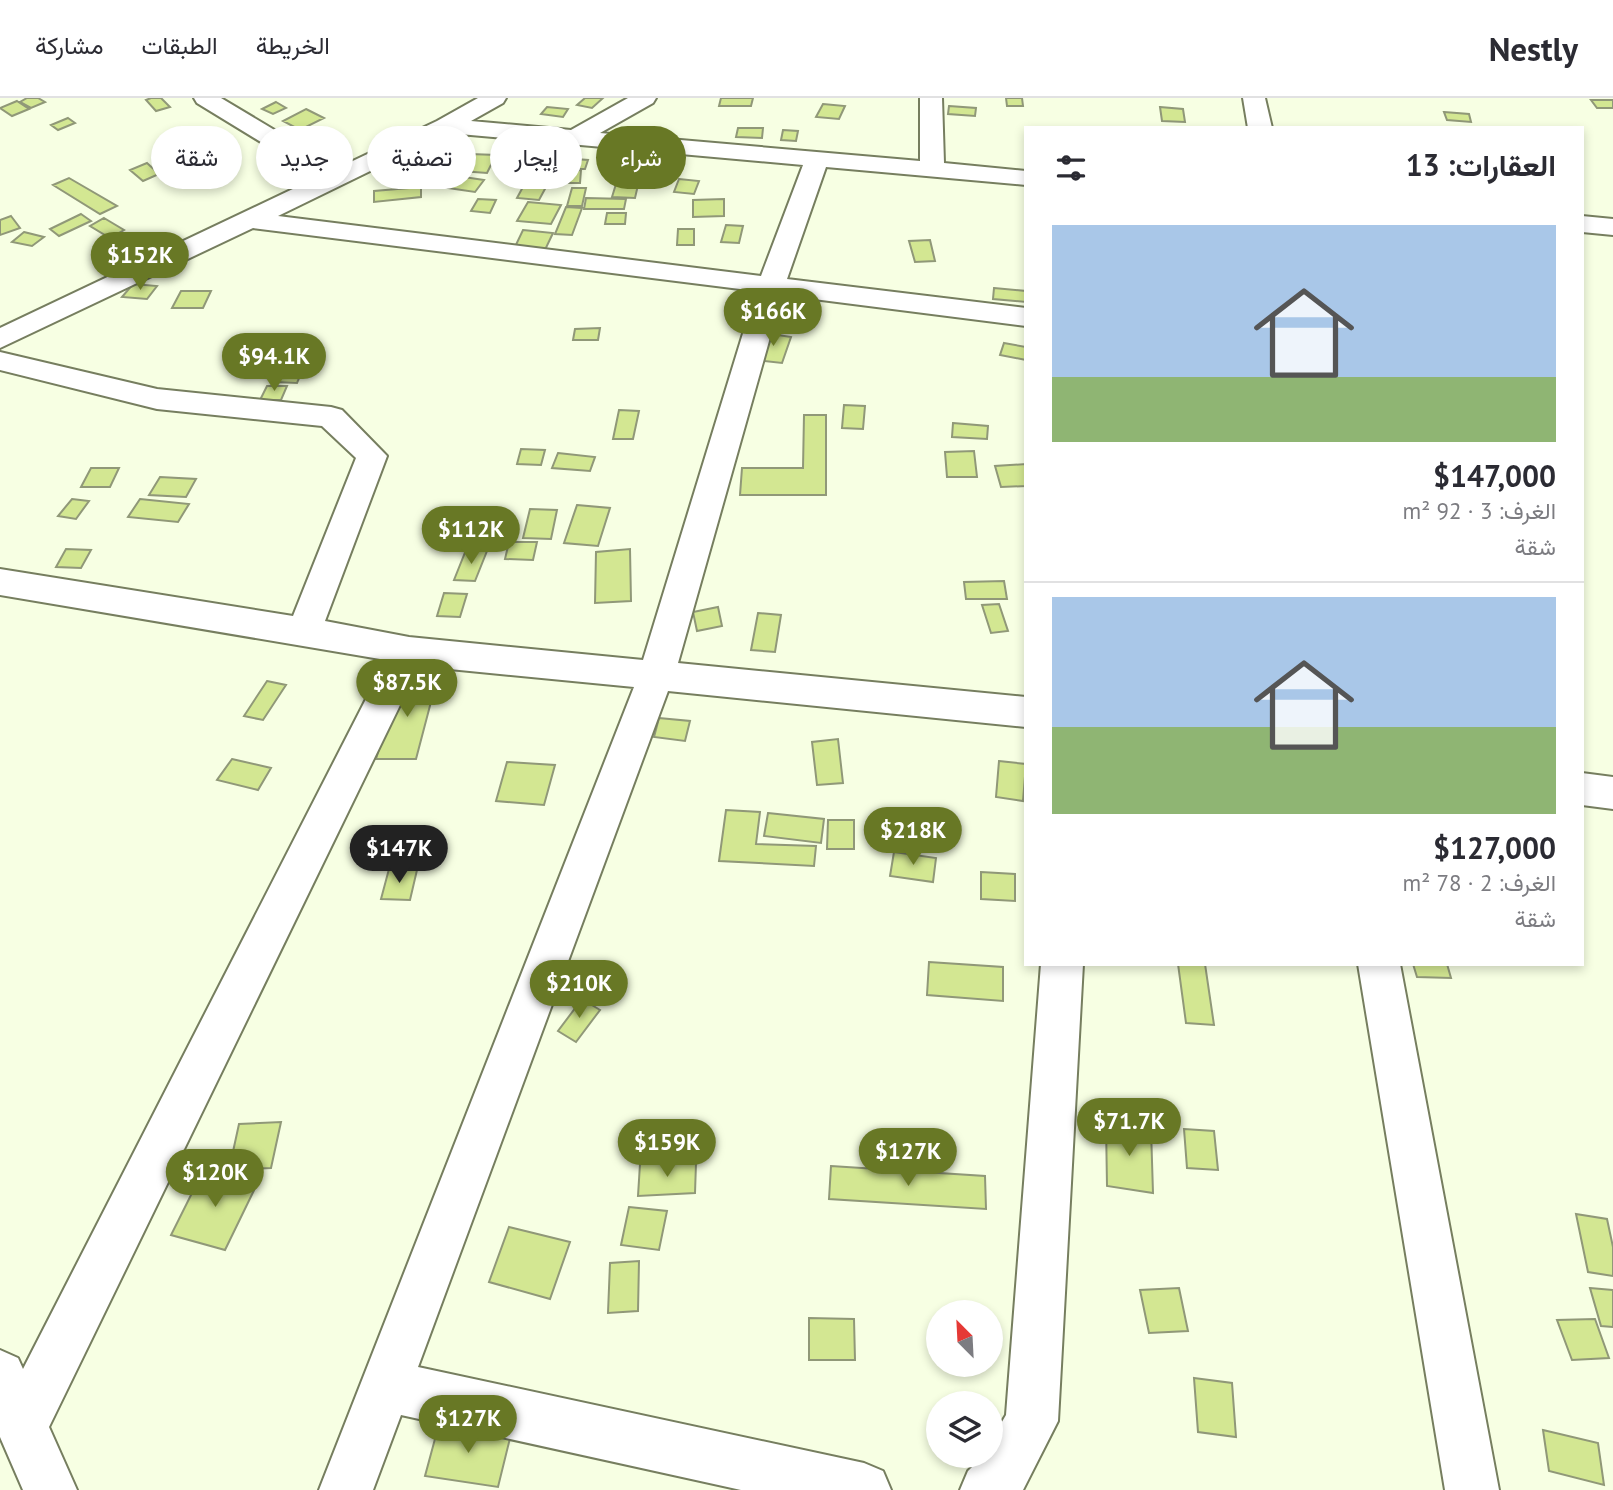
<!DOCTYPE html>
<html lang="ar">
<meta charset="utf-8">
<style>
:root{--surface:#fff;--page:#f7f7f7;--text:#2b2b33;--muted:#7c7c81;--line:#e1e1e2;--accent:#687825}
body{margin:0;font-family:"PT Sans",Vazirmatn,sans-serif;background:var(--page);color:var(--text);direction:rtl;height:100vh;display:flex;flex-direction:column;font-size:26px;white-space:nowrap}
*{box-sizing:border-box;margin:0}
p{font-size:23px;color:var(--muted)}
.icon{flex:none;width:38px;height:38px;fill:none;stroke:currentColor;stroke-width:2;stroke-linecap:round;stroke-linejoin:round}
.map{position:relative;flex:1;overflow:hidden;direction:ltr}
.panel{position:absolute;left:1024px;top:28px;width:560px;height:840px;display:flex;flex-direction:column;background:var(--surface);border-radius:0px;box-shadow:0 4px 10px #0003;direction:rtl}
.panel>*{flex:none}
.top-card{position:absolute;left:21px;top:28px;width:665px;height:63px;direction:rtl;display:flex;gap:14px}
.needle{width:46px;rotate:336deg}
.tools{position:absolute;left:926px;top:1202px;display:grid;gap:14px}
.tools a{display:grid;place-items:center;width:77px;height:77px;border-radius:50%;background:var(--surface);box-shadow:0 4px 10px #0003;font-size:35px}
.price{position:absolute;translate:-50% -60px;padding:0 16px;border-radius:24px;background:var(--accent);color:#fff;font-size:23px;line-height:46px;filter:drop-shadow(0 2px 4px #0008)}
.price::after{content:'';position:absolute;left:50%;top:42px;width:21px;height:16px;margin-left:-10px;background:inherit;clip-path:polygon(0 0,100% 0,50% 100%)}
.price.on{background:#222;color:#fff}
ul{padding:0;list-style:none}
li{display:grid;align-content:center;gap:14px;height:371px;padding:0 28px}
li+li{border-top:2px solid var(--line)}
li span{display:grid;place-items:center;height:217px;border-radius:0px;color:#555}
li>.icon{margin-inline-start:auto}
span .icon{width:126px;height:126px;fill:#fffc;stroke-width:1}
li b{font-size:30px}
h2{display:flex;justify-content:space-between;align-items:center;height:84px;padding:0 28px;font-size:30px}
.tag{padding:0 24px;border-radius:32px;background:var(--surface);box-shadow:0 4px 10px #0003;font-size:24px;line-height:63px}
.tag.on{background:var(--accent);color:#fff}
header{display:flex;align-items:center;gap:42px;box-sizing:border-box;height:98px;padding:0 35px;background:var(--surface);border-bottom:2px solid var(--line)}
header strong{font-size:33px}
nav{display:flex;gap:38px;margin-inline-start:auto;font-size:24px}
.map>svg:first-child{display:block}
.building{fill:#d3e792;stroke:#909878;stroke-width:2}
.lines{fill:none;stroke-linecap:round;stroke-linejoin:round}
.minor-casing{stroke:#767e5f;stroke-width:4}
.minor{fill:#fff;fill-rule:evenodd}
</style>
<header>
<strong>Nestly</strong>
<nav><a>الخريطة</a><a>الطبقات</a><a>مشاركة</a></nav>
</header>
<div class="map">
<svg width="1613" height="1392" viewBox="0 0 1613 1392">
<rect width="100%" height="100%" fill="#f7ffe3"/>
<path class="building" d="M 27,0 L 38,0 L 45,4 L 31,10 L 20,4 Z
M 151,0 L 161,0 L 170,9 L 156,13 L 146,2 Z
M 585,0 L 603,0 L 592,10 L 577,7 Z
M 721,0 L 753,0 L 751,8 L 719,8 Z
M 1006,0 L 1022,0 L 1023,8 L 1007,8 Z
M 1591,2 L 1613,2 L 1613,10 L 1597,10 Z
M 17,3 L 29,11 L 12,18 L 0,10 Z
M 276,4 L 286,10 L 273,16 L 262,11 Z
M 823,6 L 845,8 L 839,21 L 816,19 Z
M 949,8 L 976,10 L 975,18 L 948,16 Z
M 547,9 L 568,11 L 563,19 L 541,16 Z
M 1160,9 L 1183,11 L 1185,24 L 1162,23 Z
M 306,11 L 324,20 L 300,32 L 283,23 Z
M 1444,14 L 1469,16 L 1471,24 L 1447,22 Z
M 68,20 L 75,25 L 58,32 L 51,27 Z
M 738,30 L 763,30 L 762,40 L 736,39 Z
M 783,32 L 798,33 L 796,43 L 781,42 Z
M 470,56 L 496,57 L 487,75 L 461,73 Z
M 575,61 L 588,62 L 585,71 L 571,71 Z
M 147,65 L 159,76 L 143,83 L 130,72 Z
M 581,72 L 580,85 L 566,85 L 567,73 Z
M 646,73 L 659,74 L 652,90 L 638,89 Z
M 457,78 L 484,82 L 475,94 L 448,90 Z
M 69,80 L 117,108 L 100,116 L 53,87 Z
M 679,81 L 699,83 L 694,96 L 674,94 Z
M 616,86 L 638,87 L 635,100 L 612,99 Z
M 524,87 L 546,89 L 539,102 L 517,100 Z
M 421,89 L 421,99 L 374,104 L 374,93 Z
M 572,90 L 586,90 L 582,108 L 567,108 Z
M 586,100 L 626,101 L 624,111 L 584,111 Z
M 478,101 L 496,102 L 490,115 L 471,113 Z
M 724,101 L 724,118 L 693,119 L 693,102 Z
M 528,104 L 561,107 L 551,126 L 517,123 Z
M 566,109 L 582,110 L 572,137 L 555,136 Z
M 607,115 L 626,115 L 625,126 L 605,126 Z
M 81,116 L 91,123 L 59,138 L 50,131 Z
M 11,118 L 20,130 L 0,137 L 0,122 Z
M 104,120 L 124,132 L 110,140 L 90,128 Z
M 726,127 L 743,128 L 739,145 L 721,144 Z
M 678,131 L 694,131 L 694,147 L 677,147 Z
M 523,132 L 553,135 L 544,154 L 514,151 Z
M 24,134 L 44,139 L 32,148 L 12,144 Z
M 930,142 L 935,163 L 915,164 L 909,143 Z
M 133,186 L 157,188 L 147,201 L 122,199 Z
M 994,190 L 1026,193 L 1026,204 L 993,201 Z
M 181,193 L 211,193 L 203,210 L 172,210 Z
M 600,230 L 598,242 L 573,242 L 575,231 Z
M 765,235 L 791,239 L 782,265 L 755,262 Z
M 1004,245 L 1026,249 L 1026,262 L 1000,257 Z
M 283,270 L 303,271 L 297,285 L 276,284 Z
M 267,288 L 287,288 L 281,302 L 260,302 Z
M 844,307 L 865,308 L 863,331 L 842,330 Z
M 619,312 L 639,313 L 633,341 L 613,341 Z
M 804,317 L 826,317 L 826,397 L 740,397 L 742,370 L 803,370 Z
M 953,325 L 988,328 L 987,341 L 952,339 Z
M 521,351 L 545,352 L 541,367 L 517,366 Z
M 974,353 L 977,379 L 947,379 L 945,354 Z
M 558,355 L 595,359 L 590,373 L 552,370 Z
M 1026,366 L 1026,388 L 1001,389 L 995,368 Z
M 91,370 L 119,370 L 110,389 L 81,389 Z
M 160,379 L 196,381 L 186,399 L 149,397 Z
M 72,401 L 89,403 L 76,421 L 58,418 Z
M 140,401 L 189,406 L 178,424 L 128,419 Z
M 577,407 L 610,410 L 598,448 L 564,445 Z
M 530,411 L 557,412 L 551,441 L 523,440 Z
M 509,444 L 537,444 L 533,462 L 505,461 Z
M 66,451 L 91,452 L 81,470 L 56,469 Z
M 630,451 L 631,503 L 595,505 L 596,454 Z
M 466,452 L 487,453 L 475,483 L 454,482 Z
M 1004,483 L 1007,501 L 966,501 L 964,484 Z
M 444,495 L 467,496 L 460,519 L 437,518 Z
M 999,506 L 1008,533 L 991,535 L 982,507 Z
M 718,509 L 722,528 L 697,533 L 693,514 Z
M 758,515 L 781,517 L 775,554 L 751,552 Z
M 400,580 L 437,581 L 416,661 L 376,661 Z
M 267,583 L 286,587 L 263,622 L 244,618 Z
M 659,620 L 690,623 L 685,643 L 654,639 Z
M 838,641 L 843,685 L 817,687 L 812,644 Z
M 232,661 L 271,670 L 258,692 L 217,682 Z
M 999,663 L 1026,666 L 1023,703 L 996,699 Z
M 507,664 L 555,667 L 544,707 L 496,703 Z
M 726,712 L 760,714 L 756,746 L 816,748 L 814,768 L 719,763 Z
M 768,715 L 824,721 L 821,745 L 764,738 Z
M 828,722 L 854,722 L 854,751 L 827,751 Z
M 894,754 L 936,760 L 933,784 L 890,778 Z
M 389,771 L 417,772 L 410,802 L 381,801 Z
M 981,774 L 1015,776 L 1015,803 L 981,801 Z
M 929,864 L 1003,869 L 1003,903 L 927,897 Z
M 1178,866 L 1205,866 L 1214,927 L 1186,925 Z
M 1413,866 L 1447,866 L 1451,880 L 1417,879 Z
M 582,901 L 600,912 L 576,944 L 558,933 Z
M 281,1024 L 271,1070 L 229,1072 L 239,1026 Z
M 1106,1026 L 1151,1031 L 1153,1095 L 1107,1088 Z
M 1184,1031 L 1214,1033 L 1218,1072 L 1187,1070 Z
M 696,1065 L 695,1095 L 638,1098 L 640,1066 Z
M 831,1068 L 985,1078 L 986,1111 L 829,1101 Z
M 204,1071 L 258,1084 L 225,1152 L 171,1137 Z
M 629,1109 L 667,1113 L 659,1152 L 621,1147 Z
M 1576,1116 L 1607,1121 L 1613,1149 L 1613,1178 L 1588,1174 Z
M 509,1129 L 570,1144 L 550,1201 L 489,1184 Z
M 639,1163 L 638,1213 L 608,1215 L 610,1165 Z
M 1179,1190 L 1188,1233 L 1149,1235 L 1140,1192 Z
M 1590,1190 L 1613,1192 L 1613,1229 L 1601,1228 Z
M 809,1220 L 854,1221 L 855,1262 L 809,1262 Z
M 1595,1221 L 1609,1260 L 1572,1262 L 1557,1222 Z
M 1194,1280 L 1232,1285 L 1236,1339 L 1198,1334 Z
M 439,1326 L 511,1336 L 498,1389 L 425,1378 Z
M 1543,1332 L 1598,1345 L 1604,1387 L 1549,1373 Z"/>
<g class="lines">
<defs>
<path id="minor" d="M 194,0 L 221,0 L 338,70 L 437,23 L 478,0 L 506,0 L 503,5 L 471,23 L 571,32 L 628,0 L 656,0 L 653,5 L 600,35 L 920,63 L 920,0 L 942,0 L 944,65 L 1026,73 L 1026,87 L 826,69 L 787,181 L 1026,210 L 1026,228 L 782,197 L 678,565 L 1026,599 L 1026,629 L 668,593 L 418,1269 L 864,1365 L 883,1373 L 891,1392 L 741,1392 L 401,1317 L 373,1392 L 319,1392 L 634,589 L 419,568 L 49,1329 L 77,1392 L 23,1392 L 0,1339 L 0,1252 L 18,1260 L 23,1271 L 386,562 L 0,497 L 0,471 L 293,518 L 356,360 L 322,328 L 157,311 L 0,272 L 0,254 L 157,291 L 331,309 L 342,312 L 387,358 L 325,523 L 409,539 L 643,562 L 756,193 L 253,130 L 0,250 L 0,230 L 318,79 L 197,5 ZM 448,35 L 803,67 L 761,178 L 278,118 Z
M 1243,0 L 1265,0 L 1272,30 L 1248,30 Z
M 1582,118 L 1613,121 L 1613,137 L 1582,134 Z
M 1582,675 L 1613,679 L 1613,711 L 1582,707 Z
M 1041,866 L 1083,866 L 1058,1323 L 1023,1392 L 960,1392 L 968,1373 L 983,1358 L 990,1358 L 990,1344 L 1006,1317 Z
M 1358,866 L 1400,866 L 1499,1392 L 1445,1392 Z"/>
</defs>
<use href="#minor" class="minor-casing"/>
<use href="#minor" class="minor"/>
</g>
</svg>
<div class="tools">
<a><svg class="needle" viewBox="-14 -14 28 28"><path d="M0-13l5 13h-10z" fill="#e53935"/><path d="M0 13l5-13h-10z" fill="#7c7c81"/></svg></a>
<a><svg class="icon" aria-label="layers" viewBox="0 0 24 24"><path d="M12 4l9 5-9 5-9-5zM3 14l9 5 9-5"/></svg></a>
</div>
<b class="price" style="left:140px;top:194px">$152K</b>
<b class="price" style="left:773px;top:250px">$166K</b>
<b class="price" style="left:274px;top:295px">$94.1K</b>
<b class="price" style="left:471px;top:468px">$112K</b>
<b class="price" style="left:407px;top:621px">$87.5K</b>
<b class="price" style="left:913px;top:769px">$218K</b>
<b class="price on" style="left:399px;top:787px">$147K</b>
<b class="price" style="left:579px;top:922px">$210K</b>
<b class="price" style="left:1129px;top:1060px">$71.7K</b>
<b class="price" style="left:667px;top:1081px">$159K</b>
<b class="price" style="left:908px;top:1090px">$127K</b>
<b class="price" style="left:215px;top:1111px">$120K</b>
<b class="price" style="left:468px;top:1357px">$127K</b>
<div class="top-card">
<a class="tag on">شراء</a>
<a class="tag">إيجار</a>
<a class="tag">تصفية</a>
<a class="tag">جديد</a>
<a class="tag">شقة</a>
</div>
<section class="panel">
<h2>العقارات: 13<svg class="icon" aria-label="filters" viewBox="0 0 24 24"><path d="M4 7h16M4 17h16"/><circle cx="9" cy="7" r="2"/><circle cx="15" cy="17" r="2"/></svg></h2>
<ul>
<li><span style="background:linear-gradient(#a9c7e8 70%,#8fb573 0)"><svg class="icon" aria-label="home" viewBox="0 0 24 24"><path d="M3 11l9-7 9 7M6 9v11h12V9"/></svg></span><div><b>$147,000</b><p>الغرف: 3 · 92 m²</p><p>شقة</p></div></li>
<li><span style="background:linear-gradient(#a9c7e8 60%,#8fb573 0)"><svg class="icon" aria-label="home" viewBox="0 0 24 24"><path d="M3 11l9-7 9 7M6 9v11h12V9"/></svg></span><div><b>$127,000</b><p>الغرف: 2 · 78 m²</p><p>شقة</p></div></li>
</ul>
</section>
</div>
